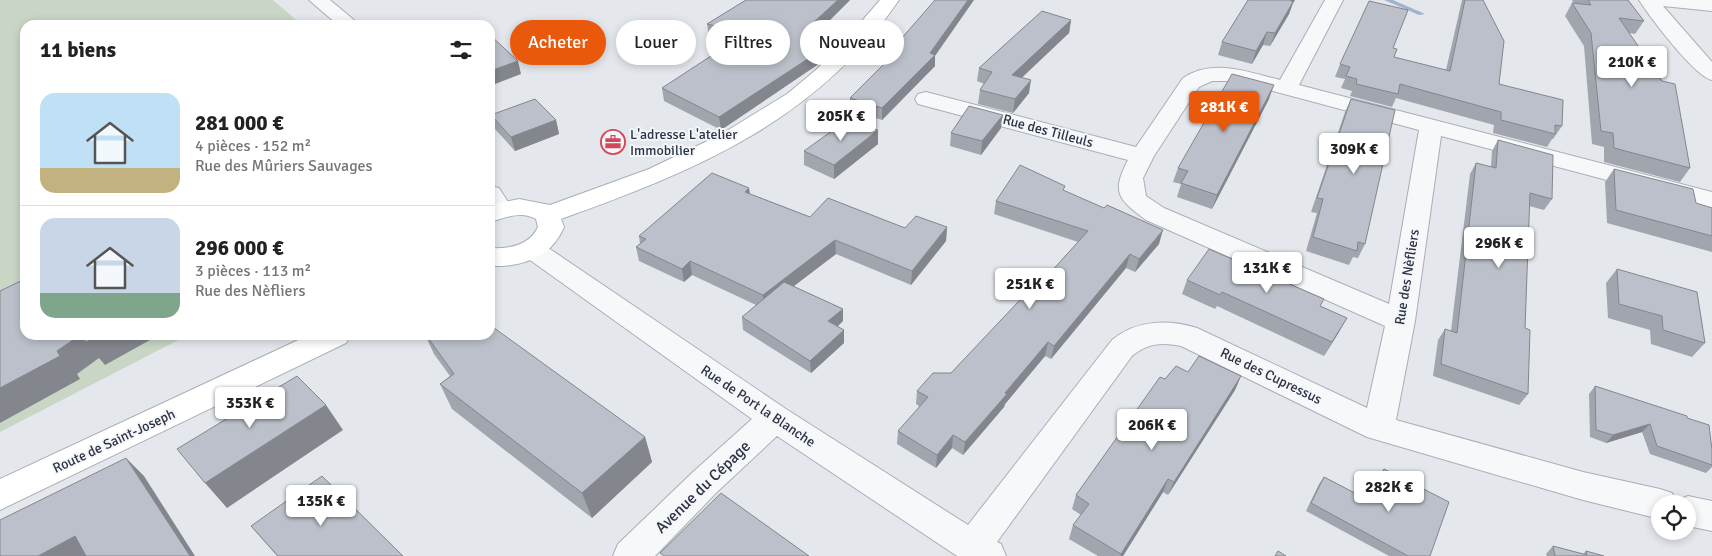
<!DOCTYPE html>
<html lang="fr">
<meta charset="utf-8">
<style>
:root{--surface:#fff;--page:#f2f2f2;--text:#222;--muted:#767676;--line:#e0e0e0;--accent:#ea580c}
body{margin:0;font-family:Signika,sans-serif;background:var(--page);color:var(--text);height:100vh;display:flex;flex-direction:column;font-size:19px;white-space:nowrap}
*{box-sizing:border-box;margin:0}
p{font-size:16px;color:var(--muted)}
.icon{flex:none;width:28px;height:28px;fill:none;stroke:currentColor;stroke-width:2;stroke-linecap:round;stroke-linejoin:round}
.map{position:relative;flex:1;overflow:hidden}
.panel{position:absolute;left:20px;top:20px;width:475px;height:320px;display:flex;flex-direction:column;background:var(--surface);border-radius:15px;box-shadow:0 2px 8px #0003}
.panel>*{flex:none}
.banner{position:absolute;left:510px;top:20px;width:475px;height:45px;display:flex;gap:10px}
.controls{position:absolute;left:1651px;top:495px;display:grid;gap:10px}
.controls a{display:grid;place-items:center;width:45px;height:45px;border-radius:50%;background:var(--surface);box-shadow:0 2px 8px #0003;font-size:25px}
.price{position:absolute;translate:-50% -42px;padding:0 11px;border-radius:5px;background:#fff;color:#222;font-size:16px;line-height:32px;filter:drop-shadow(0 1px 2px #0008)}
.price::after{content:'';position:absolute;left:50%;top:30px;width:15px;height:11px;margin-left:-8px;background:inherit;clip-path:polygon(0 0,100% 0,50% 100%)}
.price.current{background:var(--accent);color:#fff}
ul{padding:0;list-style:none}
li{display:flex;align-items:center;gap:15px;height:125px;padding:0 20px}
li+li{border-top:1px solid var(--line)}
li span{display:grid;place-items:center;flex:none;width:140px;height:100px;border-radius:15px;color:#555}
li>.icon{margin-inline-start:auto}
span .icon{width:60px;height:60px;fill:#fffc;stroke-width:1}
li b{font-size:21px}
h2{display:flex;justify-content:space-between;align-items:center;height:60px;padding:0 20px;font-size:21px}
.chip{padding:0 18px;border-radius:22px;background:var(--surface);box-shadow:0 2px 8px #0003;font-size:18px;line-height:45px}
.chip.current{background:var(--accent);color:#fff}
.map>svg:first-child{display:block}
.green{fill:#c9d6c5}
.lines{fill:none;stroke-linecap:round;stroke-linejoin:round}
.stream{fill:#9fb4cc;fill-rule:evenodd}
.street-casing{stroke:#a9aeb7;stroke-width:2}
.secondary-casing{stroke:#a9aeb7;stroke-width:2}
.street{fill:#f7f8fa;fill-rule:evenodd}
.secondary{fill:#fff;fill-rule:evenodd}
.wall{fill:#a1a5ae}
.shaded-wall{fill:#83868d}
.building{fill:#bbc0ca;stroke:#83868d}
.labels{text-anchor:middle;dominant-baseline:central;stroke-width:4;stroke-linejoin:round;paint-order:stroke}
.street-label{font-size:14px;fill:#2b3445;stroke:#f4f6f9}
.poi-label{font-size:14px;fill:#2b3445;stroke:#f4f6f9;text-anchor:start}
.near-street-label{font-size:16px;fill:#2b3445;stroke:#f4f6f9}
</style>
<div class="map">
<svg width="1712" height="556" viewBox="0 0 1712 556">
<rect width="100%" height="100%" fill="#e4e7ec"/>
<path class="green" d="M 0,0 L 273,0 L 302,25 L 25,25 L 25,335 L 188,335 L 0,432 Z"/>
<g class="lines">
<path class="stream" d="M 1384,0 L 1393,0 L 1425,14 L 1419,15 Z"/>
<defs>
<path id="street" d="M 309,0 L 330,0 L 360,25 L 338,25 Z
M 1325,0 L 1343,0 L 1299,85 L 1712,192 L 1712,208 L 1441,136 L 1415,321 L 1396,420 L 1583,472 L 1660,489 L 1672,493 L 1676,501 L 1688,496 L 1712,501 L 1712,531 L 1688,526 L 1688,504 L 1660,504 L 1660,519 L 1583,500 L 1367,437 L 1181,346 C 1161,342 1148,343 1132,356 L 997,542 L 1001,544 L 1006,556 L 957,556 L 777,436 L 717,492 L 655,556 L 613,556 L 618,544 L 693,472 L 752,419 L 523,255 L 519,249 L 523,243 L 532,240 L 541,243 L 786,409 L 968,525 L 1112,340 C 1136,320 1168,319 1197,328 L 1367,408 L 1385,326 L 1146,220 C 1118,199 1111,193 1128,160 L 918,104 L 915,99 L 918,94 L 926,92 L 1136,147 L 1183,78 C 1213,58 1248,72 1280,80 ZM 1212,81 L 1235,81 L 1419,130 L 1389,304 L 1164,208 L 1146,196 L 1143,178 L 1154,156 L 1199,87 Z
M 1639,0 L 1712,0 L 1712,11 L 1663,6 L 1712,62 L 1712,80 C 1694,76 1650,17 1639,0 Z
M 490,186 L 499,188 L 513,210 L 509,216 L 500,218 L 490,214 Z"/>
<path id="secondary" d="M 880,0 L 899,0 C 815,122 695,171 561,219 L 564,227 C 551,258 522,267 490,266 L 490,248 C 509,249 529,246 538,227 L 536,219 C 521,210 505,218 490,222 L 490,205 L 519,199 L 550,205 L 649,169 L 720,135 L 787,94 L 817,69 L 843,43 Z
M 309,335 L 351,335 L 346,343 L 0,510 L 0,479 Z"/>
</defs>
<use href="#street" class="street-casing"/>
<use href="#secondary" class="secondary-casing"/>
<use href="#street" class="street"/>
<use href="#secondary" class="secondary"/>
</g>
<path class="wall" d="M 746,0 L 850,0 L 825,25 L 842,41 L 820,63 L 721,130 L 664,101 L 662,88 L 733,42 L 709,36 L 707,24 Z
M 1248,0 L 1295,0 L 1293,3 L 1289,14 L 1270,46 L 1263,45 L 1252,64 L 1218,55 L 1222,42 Z
M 1462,0 L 1483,0 L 1499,84 L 1562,126 L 1553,139 L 1552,139 L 1547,147 L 1493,133 L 1494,125 L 1396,98 L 1392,107 L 1350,96 L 1352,91 L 1341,88 L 1345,79 L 1335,77 L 1340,64 L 1393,48 L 1394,57 L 1446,70 Z
M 1572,0 L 1628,0 L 1644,21 L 1635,34 L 1629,33 L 1690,168 L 1680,182 L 1604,162 L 1604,147 L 1592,144 L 1584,46 L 1565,16 L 1572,3 L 1574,4 Z
M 1071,20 L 1069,33 L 1021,78 L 1029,93 L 1013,113 L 978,104 L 980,90 L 984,84 L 977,81 L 979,68 Z
M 935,56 L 935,66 L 882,120 L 850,110 L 850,98 L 882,66 L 882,63 Z
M 1269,99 L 1212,209 L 1177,197 L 1181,184 L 1173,182 L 1178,168 Z
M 1351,99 L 1365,244 L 1358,258 L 1353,257 L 1349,265 L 1306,251 L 1317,213 L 1311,212 L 1345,112 Z
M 491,115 L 556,120 L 559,134 L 515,151 L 495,129 Z
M 1003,115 L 1001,128 L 981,155 L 950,146 L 951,133 Z
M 878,130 L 878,144 L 834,179 L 804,165 L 804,151 Z
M 1498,140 L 1552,199 L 1544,210 L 1529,206 L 1525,328 L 1528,394 L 1519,405 L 1433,376 L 1438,340 L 1445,329 L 1451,331 L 1470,174 L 1476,163 L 1491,167 L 1492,151 Z
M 1614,169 L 1696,203 L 1712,208 L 1712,252 L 1607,223 L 1605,182 Z
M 749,188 L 750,194 L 810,217 L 905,228 L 947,227 L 946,241 L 911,285 L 836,254 L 793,286 L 843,309 L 843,321 L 837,327 L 844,330 L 844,343 L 811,373 L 743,330 L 742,317 L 756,305 L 692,275 L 684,282 L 639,261 L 636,247 L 640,244 L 639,236 Z
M 1064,191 L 1159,244 L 1135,272 L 1126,268 L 1051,359 L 1045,356 L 1005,404 L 1004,407 L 963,455 L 952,448 L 936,468 L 897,444 L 898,431 L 920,407 L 916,404 L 917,391 L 951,373 L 1039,285 L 1078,242 L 994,214 L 996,201 Z
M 1617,269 L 1705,343 L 1692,357 L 1651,344 L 1650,330 L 1608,318 L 1606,283 Z
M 1187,280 L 1320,306 L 1339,332 L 1324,356 L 1217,306 L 1215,309 L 1182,294 Z
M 425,335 L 490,335 L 645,437 L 652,462 L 592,518 L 452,409 L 440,384 L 450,376 L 434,354 Z
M 1188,372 L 1241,376 L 1235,390 L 1168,495 L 1163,492 L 1123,556 L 1098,556 L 1069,539 L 1073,525 L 1081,515 L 1072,509 L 1076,495 L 1165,379 Z
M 1595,386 L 1687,418 L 1712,450 L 1712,467 L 1706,473 L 1650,454 L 1642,432 L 1606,443 L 1590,437 L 1589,394 Z
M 1384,469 L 1430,556 L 1389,556 L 1306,511 L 1319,484 L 1324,477 L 1369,500 L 1379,477 Z
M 251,526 L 403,556 L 277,556 Z
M 1553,546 L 1583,554 L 1586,551 L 1604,556 L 1547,556 L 1546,554 Z"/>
<path class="shaded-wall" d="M 838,0 L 850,0 L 815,35 L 814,22 Z
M 968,0 L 974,0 L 935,56 L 935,66 L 882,120 L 882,108 L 930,53 Z
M 1291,0 L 1295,0 L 1293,3 L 1289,14 L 1270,46 L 1275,33 Z
M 1071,20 L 1069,33 L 1010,89 L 1012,75 Z
M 842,29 L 842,41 L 820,63 L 721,130 L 719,117 Z
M 1267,32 L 1263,45 L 1252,64 L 1256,51 Z
M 518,61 L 521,74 L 490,86 L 490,71 Z
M 1031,80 L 1029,93 L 1013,113 L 1015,99 Z
M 1274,85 L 1269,99 L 1212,209 L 1217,195 Z
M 1003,115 L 1001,128 L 981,155 L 982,141 Z
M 556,120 L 559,134 L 515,151 L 511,137 Z
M 878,130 L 878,144 L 834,179 L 834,165 Z
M 749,188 L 750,201 L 745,192 Z
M 947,227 L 946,241 L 911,285 L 912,271 Z
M 1163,230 L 1159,244 L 1135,272 L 1139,259 Z
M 835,240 L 836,254 L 764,309 L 763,295 Z
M 1130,254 L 1126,268 L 1051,359 L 1054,346 Z
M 690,261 L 692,275 L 684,282 L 682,269 Z
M 843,309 L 843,321 L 829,334 L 828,321 Z
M 1347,318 L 1339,332 L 1324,356 L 1332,342 Z
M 844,330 L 844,343 L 811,373 L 810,361 Z
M 80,335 L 159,335 L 105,365 L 99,358 L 77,374 L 80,379 L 0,423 L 0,388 L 57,351 Z
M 1048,342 L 1045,356 L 1005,404 L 1004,407 L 963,455 L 965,442 L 1005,393 Z
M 1241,376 L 1235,390 L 1168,495 L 1174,482 Z
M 326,405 L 343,430 L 227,508 L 205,483 Z
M 1650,424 L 1642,432 L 1606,443 L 1613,435 Z
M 953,435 L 952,448 L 936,468 L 937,455 Z
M 645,437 L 652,462 L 592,518 L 582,493 Z
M 126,458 L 144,476 L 195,556 L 190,556 Z
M 1168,479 L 1163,492 L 1123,556 L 1120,556 Z
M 75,536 L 92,556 L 38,556 Z"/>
<path class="building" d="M 746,0 L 838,0 L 814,22 L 842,29 L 820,51 L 719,117 L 662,88 L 746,33 L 707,24 Z
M 935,0 L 968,0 L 930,53 L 935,55 L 882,108 L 850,98 L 884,64 L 882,63 L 901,39 Z
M 1248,0 L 1291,0 L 1291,1 L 1293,2 L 1275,33 L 1267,32 L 1256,51 L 1222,42 Z
M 1465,0 L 1483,0 L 1504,41 L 1499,84 L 1563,100 L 1562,126 L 1555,125 L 1555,134 L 1501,120 L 1501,112 L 1400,84 L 1398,94 L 1356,84 L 1357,79 L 1346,76 L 1350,67 L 1340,64 L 1369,1 L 1408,10 L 1393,48 L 1397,49 L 1394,57 L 1450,71 Z
M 1588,0 L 1628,0 L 1644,21 L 1619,18 L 1662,81 L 1675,84 L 1690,168 L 1614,148 L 1613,133 L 1601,131 L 1591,33 L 1572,3 L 1591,5 Z
M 1042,11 L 1071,20 L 1012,75 L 1031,80 L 1015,99 L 980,90 L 992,72 L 979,68 Z
M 490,35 L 518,61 L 490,71 Z
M 1232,74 L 1274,85 L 1217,195 L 1181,183 L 1188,171 L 1178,168 Z
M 535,99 L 556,120 L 511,137 L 491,115 Z
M 1351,99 L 1395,110 L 1365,244 L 1358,242 L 1357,251 L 1313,237 L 1323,199 L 1317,198 Z
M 969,106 L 1003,115 L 982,141 L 951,133 Z
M 847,120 L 878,130 L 834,165 L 804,151 Z
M 1498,140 L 1553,155 L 1552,199 L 1530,193 L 1525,328 L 1530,330 L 1528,394 L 1441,364 L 1445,329 L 1457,333 L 1476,163 L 1496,168 Z
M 1020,165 L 1065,186 L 1063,190 L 1104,208 L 1107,205 L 1163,230 L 1139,259 L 1130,254 L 1054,346 L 1048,342 L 1005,393 L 1007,394 L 965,442 L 953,435 L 937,455 L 898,431 L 928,397 L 917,391 L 933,373 L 951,373 L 1035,284 L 1039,285 L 1088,231 L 996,201 Z
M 1614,169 L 1693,189 L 1696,203 L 1712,208 L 1712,236 L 1616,210 Z
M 712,173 L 749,188 L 745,192 L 810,217 L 828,198 L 905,228 L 916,216 L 947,227 L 912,271 L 835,240 L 763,295 L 690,261 L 682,269 L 636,247 L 646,239 L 639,236 Z
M 1209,249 L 1324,299 L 1320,306 L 1347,318 L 1332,342 L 1222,292 L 1220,295 L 1187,280 Z
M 1617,269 L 1697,292 L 1705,343 L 1663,330 L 1662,316 L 1619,304 Z
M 25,279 L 25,335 L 99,335 L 86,342 L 80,335 L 57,351 L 60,356 L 0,388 L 0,291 Z
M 784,282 L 843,309 L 828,321 L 844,330 L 810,361 L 742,317 Z
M 490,325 L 645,437 L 582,493 L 440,384 L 454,374 L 426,335 L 490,335 Z
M 1199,356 L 1241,376 L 1174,482 L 1168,479 L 1121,554 L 1073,525 L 1089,504 L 1076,495 L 1160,377 L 1165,379 L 1176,366 L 1188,372 Z
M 297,376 L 326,405 L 205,483 L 177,449 Z
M 1595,386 L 1687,416 L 1687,418 L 1709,425 L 1712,450 L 1712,465 L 1657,446 L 1650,424 L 1613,435 L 1596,430 Z
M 126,458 L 190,556 L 86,556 L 75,536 L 38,556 L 0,556 L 0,520 Z
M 1384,469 L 1449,502 L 1430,556 L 1408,556 L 1311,503 L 1324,477 L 1370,501 Z
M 322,476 L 403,556 L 278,556 L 251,526 Z
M 721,493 L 809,556 L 664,556 L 660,553 Z
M 1553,546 L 1587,555 L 1586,551 L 1604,556 L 1555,556 Z
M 1278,551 L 1286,556 L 1275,556 Z"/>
<defs>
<symbol id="office-ring" viewBox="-11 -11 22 22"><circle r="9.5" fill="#f4f6f9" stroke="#d1495b" stroke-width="1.5"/><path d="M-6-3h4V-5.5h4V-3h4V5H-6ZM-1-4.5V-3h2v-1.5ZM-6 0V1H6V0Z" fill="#d1495b"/></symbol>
</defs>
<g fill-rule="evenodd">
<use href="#office-ring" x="599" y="128" width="28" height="28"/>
</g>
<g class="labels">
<g class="street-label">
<text transform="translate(1048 131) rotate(15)">Rue des Tilleuls</text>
<text transform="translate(1407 277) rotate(-81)">Rue des Nèfliers</text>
<text transform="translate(1271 376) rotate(26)">Rue des Cupressus</text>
<text transform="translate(758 406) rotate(34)">Rue de Port la Blanche</text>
<text transform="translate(114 441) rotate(-25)">Route de Saint-Joseph</text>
</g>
<g class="poi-label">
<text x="630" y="134">L'adresse L'atelier<tspan x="630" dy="16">Immobilier</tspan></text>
</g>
<g class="near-street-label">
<text transform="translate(703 487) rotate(-44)">Avenue du Cépage</text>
</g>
</g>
</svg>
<div class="controls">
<a><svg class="icon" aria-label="locate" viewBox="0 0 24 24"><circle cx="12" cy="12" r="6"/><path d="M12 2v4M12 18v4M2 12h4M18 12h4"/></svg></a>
</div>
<b class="price" style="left:1632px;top:88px">210K €</b>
<b class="price current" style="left:1224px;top:133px">281K €</b>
<b class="price" style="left:841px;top:142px">205K €</b>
<b class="price" style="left:1354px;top:175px">309K €</b>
<b class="price" style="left:1499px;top:269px">296K €</b>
<b class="price" style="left:1267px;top:294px">131K €</b>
<b class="price" style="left:1030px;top:310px">251K €</b>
<b class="price" style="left:250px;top:429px">353K €</b>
<b class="price" style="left:1152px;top:451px">206K €</b>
<b class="price" style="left:1389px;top:513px">282K €</b>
<b class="price" style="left:321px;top:527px">135K €</b>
<div class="banner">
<a class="chip current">Acheter</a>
<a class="chip">Louer</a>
<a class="chip">Filtres</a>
<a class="chip">Nouveau</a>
</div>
<section class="panel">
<h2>11 biens<svg class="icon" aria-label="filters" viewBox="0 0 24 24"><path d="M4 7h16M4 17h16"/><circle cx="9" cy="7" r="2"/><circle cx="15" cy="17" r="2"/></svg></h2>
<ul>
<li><span style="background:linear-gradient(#bfe0f5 75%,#c2b280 0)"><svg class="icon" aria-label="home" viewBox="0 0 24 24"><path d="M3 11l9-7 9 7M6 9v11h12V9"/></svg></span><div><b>281 000 €</b><p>4 pièces · 152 m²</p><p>Rue des Mûriers Sauvages</p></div></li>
<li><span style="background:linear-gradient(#c9d6e8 75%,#7fa58c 0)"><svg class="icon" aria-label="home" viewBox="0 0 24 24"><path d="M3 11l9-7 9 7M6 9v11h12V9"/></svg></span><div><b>296 000 €</b><p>3 pièces · 113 m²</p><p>Rue des Nèfliers</p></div></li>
</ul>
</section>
</div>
